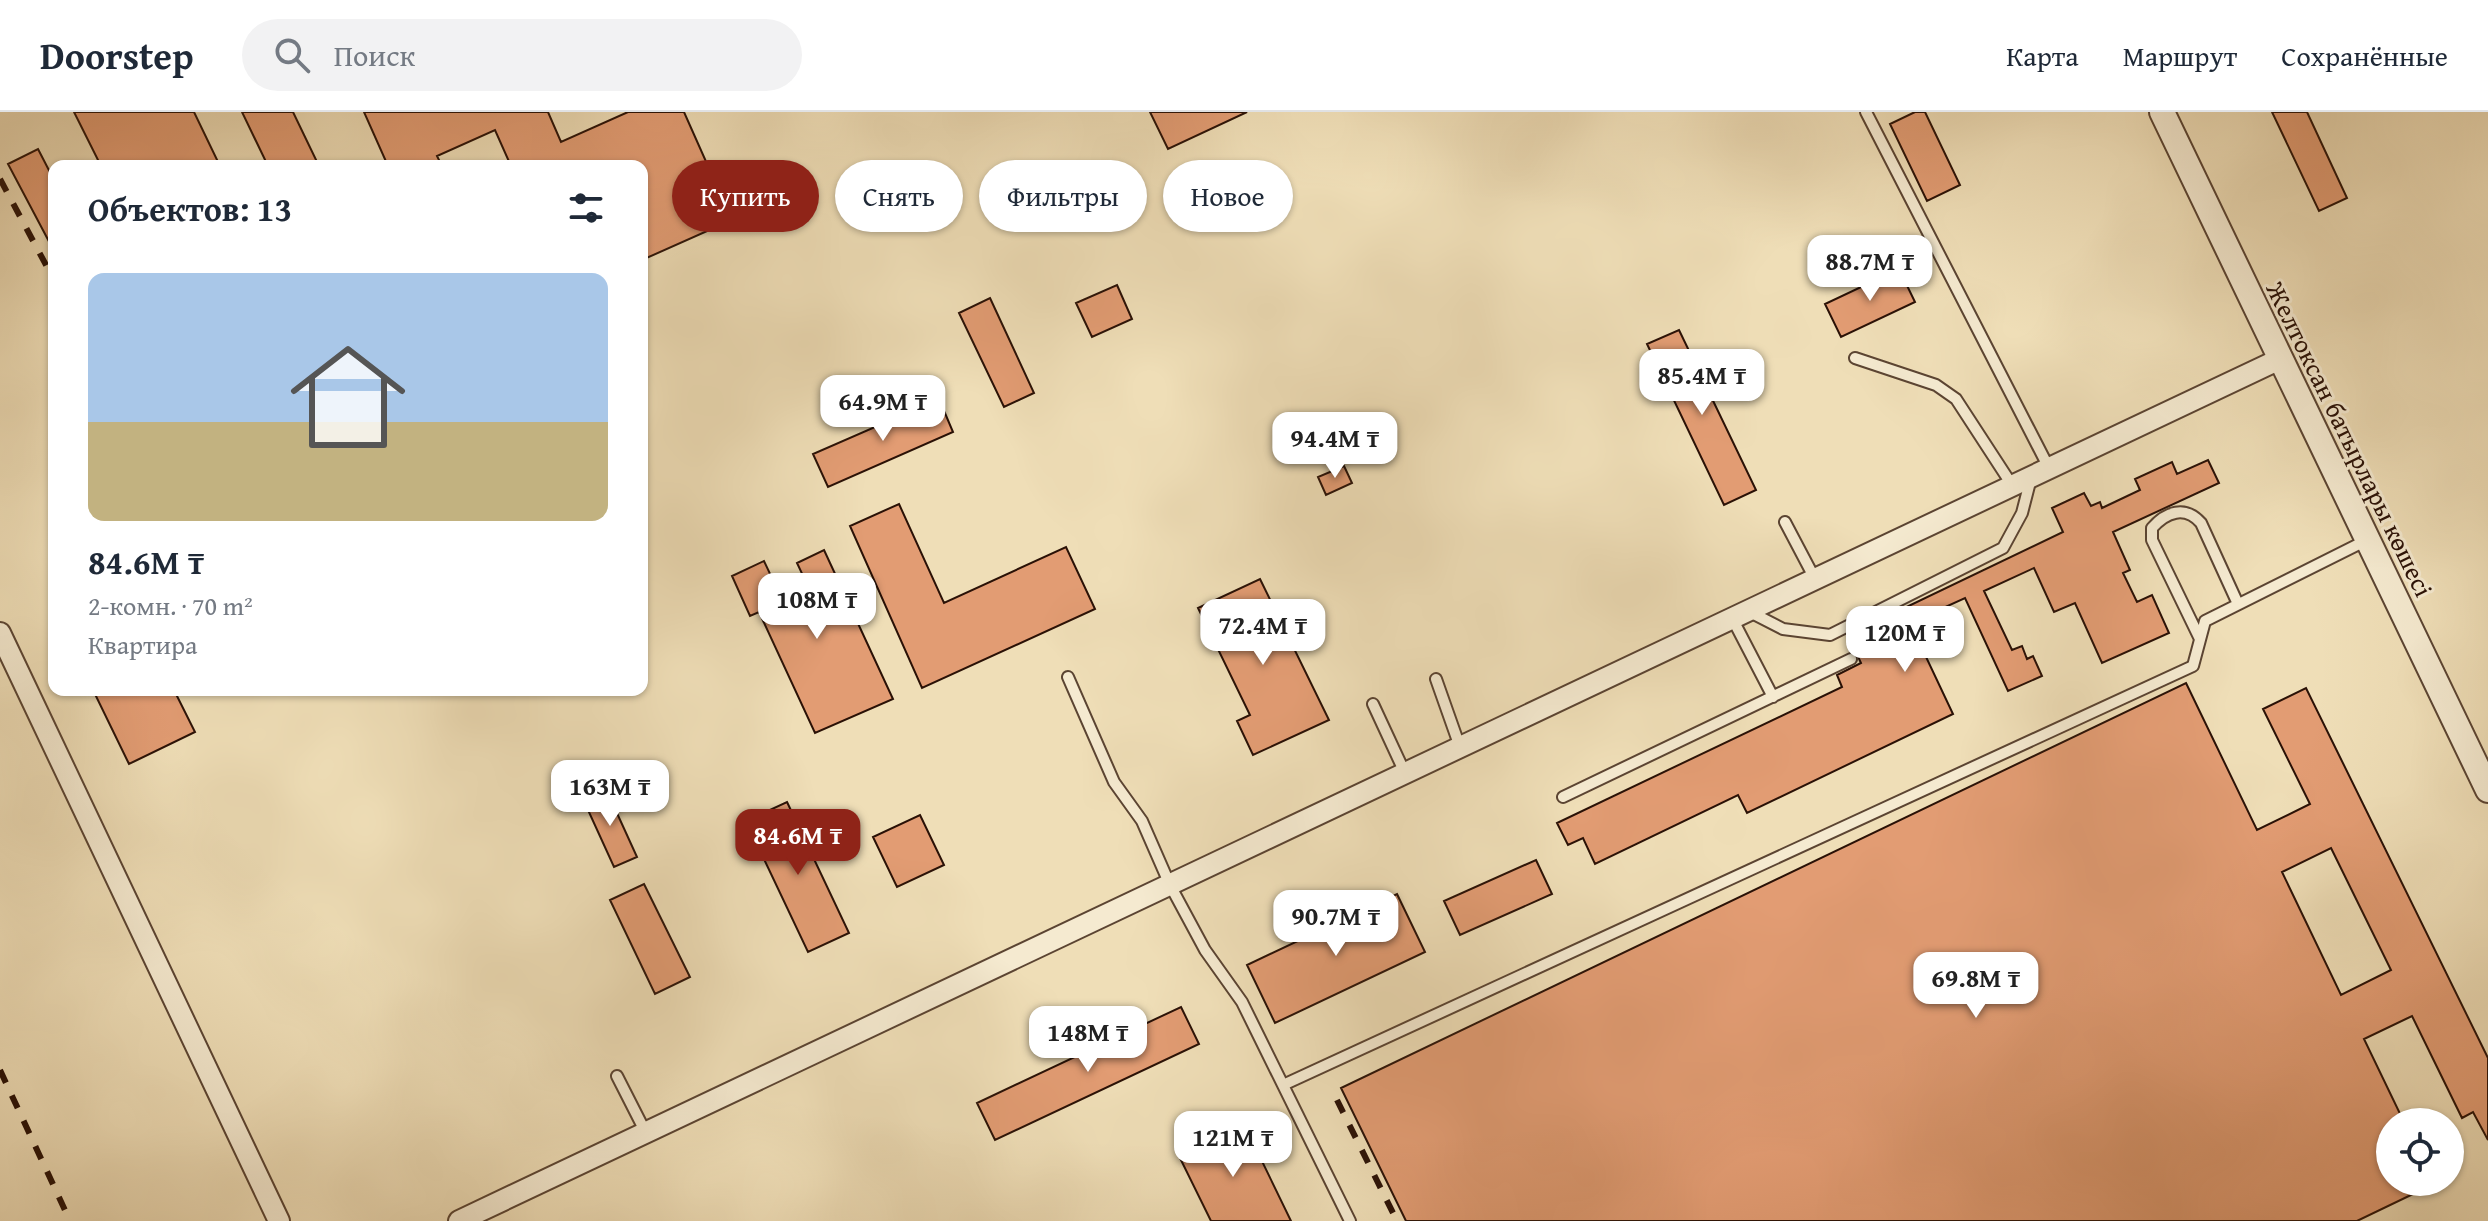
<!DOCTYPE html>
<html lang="ru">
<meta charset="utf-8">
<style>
:root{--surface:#fff;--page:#f2f2f3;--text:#1f2937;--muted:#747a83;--line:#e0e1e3;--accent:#8f2418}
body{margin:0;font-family:"Gentium Book Plus",serif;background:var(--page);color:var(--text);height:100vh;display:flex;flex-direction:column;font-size:30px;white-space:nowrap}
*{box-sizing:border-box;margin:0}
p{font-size:26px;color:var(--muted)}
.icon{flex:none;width:44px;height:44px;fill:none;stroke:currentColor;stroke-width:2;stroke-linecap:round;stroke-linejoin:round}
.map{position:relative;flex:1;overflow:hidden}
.panel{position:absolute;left:48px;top:48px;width:600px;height:536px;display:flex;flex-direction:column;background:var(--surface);border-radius:16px;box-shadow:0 2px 6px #0004}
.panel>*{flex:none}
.top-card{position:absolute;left:672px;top:48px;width:760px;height:72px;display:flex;gap:16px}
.fabs{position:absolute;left:2376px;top:996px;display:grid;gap:16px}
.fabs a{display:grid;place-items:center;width:88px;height:88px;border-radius:50%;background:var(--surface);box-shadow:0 2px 6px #0004;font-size:40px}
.price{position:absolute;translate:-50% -68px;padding:0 18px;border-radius:16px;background:#fff;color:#222;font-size:26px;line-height:52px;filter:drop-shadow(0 2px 4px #0008)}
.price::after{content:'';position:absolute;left:50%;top:48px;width:24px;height:18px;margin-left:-12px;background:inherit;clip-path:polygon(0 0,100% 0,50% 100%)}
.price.on{background:var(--accent);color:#fff}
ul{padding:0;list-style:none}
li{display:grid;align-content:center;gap:16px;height:424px;padding:0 40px}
li span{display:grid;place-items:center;height:248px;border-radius:16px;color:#555}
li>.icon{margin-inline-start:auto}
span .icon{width:144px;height:144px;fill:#fffc;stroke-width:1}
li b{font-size:34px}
h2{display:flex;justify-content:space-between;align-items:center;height:96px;padding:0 40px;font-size:34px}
.pill{padding:0 28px;border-radius:36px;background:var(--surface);box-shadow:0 2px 6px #0004;font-size:28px;line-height:72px}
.pill.on{background:var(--accent);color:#fff}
header{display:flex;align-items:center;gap:48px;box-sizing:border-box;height:112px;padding:0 40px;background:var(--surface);border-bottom:2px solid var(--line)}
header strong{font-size:38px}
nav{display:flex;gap:44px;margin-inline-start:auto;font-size:28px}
.search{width:560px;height:72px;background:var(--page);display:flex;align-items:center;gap:20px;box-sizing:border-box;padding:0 28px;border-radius:44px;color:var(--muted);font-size:30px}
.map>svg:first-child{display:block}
.building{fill:#e29c73;stroke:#2a1106;stroke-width:2;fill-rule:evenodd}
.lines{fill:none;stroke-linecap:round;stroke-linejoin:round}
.service-casing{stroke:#5b4432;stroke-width:14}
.minor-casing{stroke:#5b4432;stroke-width:24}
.tertiary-casing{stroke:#5b4432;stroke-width:28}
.service{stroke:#f5ead0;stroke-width:10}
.minor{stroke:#f5ead0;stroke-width:20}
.tertiary{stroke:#f5ead0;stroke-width:24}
.rail{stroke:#2a1106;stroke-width:6;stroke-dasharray:14 14;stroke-linecap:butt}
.labels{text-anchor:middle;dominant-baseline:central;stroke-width:6;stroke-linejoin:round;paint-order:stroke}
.street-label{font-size:26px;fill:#2a1106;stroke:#f5ead0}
</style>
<header>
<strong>Doorstep</strong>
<div class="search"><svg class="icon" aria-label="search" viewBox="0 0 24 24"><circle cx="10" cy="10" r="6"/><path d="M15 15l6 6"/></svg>Поиск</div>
<nav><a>Карта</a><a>Маршрут</a><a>Сохранённые</a></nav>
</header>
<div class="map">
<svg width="2488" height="1109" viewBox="0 0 2488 1109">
<rect width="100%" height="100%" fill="#efdeb7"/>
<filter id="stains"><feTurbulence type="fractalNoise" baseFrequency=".0025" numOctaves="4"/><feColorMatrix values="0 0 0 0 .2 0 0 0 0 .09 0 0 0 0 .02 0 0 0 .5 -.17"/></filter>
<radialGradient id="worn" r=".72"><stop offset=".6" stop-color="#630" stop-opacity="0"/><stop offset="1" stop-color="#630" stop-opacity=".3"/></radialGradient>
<path class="building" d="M 74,0 L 194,0 L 220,54 L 101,54 Z
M 242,0 L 293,0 L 319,54 L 268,54 Z
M 364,0 L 548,0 L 561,30 L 628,0 L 684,0 L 732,108 L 642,148 L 642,54 L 511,54 L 495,18 L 437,44 L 442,54 L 388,54 Z
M 1150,0 L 1247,0 L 1168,37 Z
M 1915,0 L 1925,0 L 1960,73 L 1927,89 L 1890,12 Z
M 2272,0 L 2307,0 L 2347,86 L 2319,99 Z
M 38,37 L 54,68 L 54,139 L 8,52 Z
M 1899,157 L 1915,190 L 1841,225 L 1825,192 Z
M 1117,173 L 1132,207 L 1092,225 L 1076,191 Z
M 990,186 L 1034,281 L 1004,295 L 959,201 Z
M 1679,218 L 1756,378 L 1724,393 L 1647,232 Z
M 939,287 L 953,320 L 828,375 L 813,342 Z
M 2208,348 L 2219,371 L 2113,420 L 2130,458 L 2123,461 L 2137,490 L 2152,483 L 2169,521 L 2102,551 L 2075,491 L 2054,500 L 2034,456 L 1984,479 L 2012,538 L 2022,534 L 2027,547 L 2033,544 L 2042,564 L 2008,579 L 1965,486 L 1910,511 L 1953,602 L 1747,701 L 1738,683 L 1595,752 L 1583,726 L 1568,733 L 1557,711 L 1842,575 L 1837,563 L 1861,551 L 1848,523 L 2063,420 L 2052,396 L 2084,381 L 2091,394 L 2100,390 L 2102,396 L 2140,378 L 2135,367 L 2172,350 L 2177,362 Z
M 1344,354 L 1352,371 L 1326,383 L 1318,365 Z
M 899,392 L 944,491 L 1066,435 L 1095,497 L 922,576 L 850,414 Z
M 824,438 L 893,587 L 815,621 L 759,500 L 750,504 L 732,464 L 764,449 L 780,483 L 806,470 L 797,451 Z
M 1260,467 L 1329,608 L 1253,643 L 1237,609 L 1250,603 L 1198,496 Z
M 2186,571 L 2257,718 L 2310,692 L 2263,597 L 2306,576 L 2488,946 L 2488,1028 L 2473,1000 L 2462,1006 L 2412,904 L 2364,927 L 2404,1010 L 2390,1010 L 2390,1070 L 2438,1070 L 2357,1109 L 1406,1109 L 1341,976 ZM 2331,736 L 2391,858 L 2341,883 L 2282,760 Z
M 93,578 L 174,578 L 195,620 L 129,652 Z
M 606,677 L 637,745 L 614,755 L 583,687 Z
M 787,690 L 849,821 L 808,840 L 746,709 Z
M 920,703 L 944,753 L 897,775 L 873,725 Z
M 1536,748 L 1552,782 L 1460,823 L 1444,789 Z
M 644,772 L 690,865 L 655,882 L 610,788 Z
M 1397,782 L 1425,840 L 1275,911 L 1247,853 Z
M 1181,895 L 1199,932 L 995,1028 L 977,991 Z
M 1243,1010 L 1291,1109 L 1211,1109 L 1178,1042 Z"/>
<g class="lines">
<defs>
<path id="service" d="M 1866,0 L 2049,356
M 1855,246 L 1936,273 L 1956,287 L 2012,373
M 1785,410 L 1815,467
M 1748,499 L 1783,517 L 1830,523 L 2003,436 L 2022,401 L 2031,366
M 1732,506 L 1773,585
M 2200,527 L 2152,428 L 2152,416 C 2166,400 2185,393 2201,411 L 2238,492
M 1068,565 L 1114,670 L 1142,709 L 1170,773 L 1205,838 L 1242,890 L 1350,1109
M 1436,567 L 1460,635
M 1373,592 L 1405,661
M 1563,685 L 1851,547
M 617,964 L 646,1021
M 1283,973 L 2193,554 L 2205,509 L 2367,428"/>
<path id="minor" d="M 0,521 L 279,1109
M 459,1109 L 2280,247"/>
<path id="tertiary" d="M 2162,0 L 2488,678"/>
</defs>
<use href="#service" class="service-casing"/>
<use href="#minor" class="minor-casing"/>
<use href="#tertiary" class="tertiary-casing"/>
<use href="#service" class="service"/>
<use href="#minor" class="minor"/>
<use href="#tertiary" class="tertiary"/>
<path class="rail" d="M 0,67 L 54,168
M 0,958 L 70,1109
M 1337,988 L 1397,1109"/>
</g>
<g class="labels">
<g class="street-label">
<text transform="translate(2350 327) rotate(64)">Желтоксан батырлары көшесі</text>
</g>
</g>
<rect width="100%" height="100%" filter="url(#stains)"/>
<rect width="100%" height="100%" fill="url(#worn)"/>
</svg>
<div class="fabs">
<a><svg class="icon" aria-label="locate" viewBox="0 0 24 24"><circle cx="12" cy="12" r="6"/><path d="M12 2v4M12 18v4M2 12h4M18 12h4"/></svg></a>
</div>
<b class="price" style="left:1870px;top:191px">88.7M ₸</b>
<b class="price" style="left:1702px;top:305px">85.4M ₸</b>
<b class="price" style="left:883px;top:331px">64.9M ₸</b>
<b class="price" style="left:1335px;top:368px">94.4M ₸</b>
<b class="price" style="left:817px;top:529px">108M ₸</b>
<b class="price" style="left:1263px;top:555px">72.4M ₸</b>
<b class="price" style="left:1905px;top:562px">120M ₸</b>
<b class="price" style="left:610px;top:716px">163M ₸</b>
<b class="price on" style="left:798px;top:765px">84.6M ₸</b>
<b class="price" style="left:1336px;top:846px">90.7M ₸</b>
<b class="price" style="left:1976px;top:908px">69.8M ₸</b>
<b class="price" style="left:1088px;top:962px">148M ₸</b>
<b class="price" style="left:1233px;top:1067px">121M ₸</b>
<div class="top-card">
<a class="pill on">Купить</a>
<a class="pill">Снять</a>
<a class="pill">Фильтры</a>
<a class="pill">Новое</a>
</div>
<section class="panel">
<h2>Объектов: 13<svg class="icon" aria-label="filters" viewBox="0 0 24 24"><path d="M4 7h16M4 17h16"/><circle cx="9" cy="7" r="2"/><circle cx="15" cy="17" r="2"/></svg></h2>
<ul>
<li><span style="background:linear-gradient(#a9c7e8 60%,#c2b280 0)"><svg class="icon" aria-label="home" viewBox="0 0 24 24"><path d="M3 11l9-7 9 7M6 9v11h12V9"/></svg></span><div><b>84.6M ₸</b><p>2-комн. · 70 m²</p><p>Квартира</p></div></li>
</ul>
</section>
</div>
